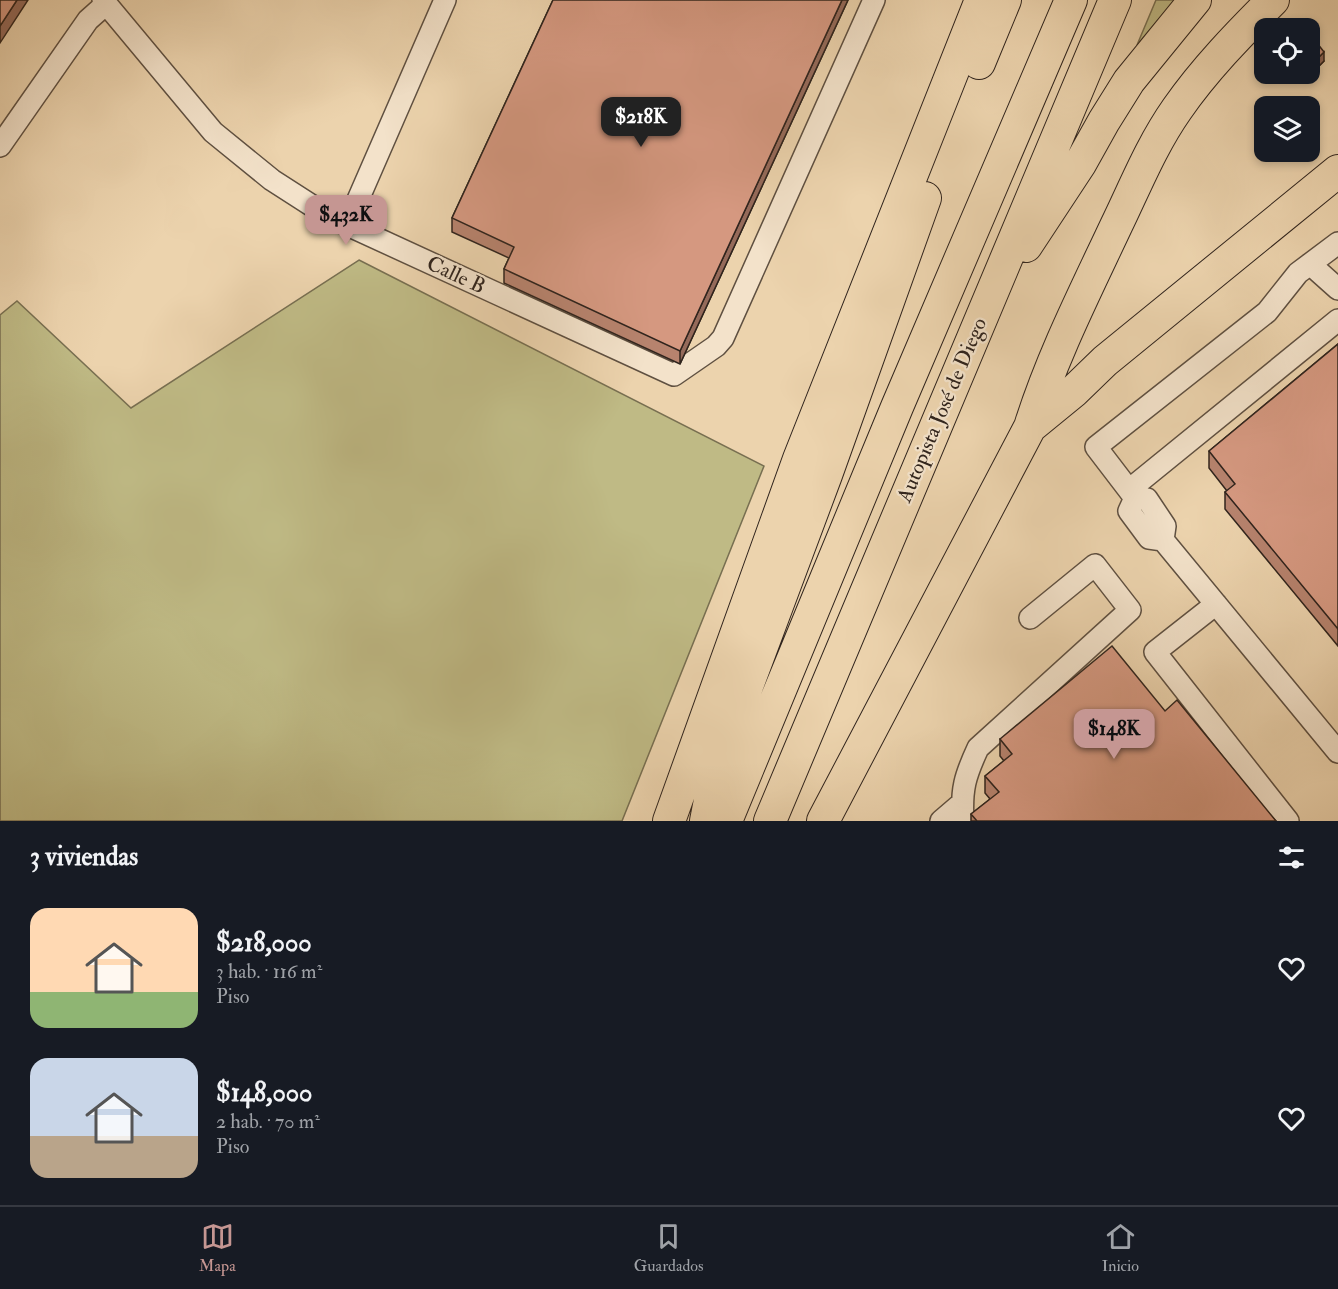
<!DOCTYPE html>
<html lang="es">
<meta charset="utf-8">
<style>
:root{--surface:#171b24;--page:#20242c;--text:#f1f3f6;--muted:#9ea1a6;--line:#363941;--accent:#c59692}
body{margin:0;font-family:"IM FELL Double Pica",serif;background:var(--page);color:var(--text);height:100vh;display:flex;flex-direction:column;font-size:22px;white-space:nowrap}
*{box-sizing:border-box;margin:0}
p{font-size:20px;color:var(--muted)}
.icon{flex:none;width:33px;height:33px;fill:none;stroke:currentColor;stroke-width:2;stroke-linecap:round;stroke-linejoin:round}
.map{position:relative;height:821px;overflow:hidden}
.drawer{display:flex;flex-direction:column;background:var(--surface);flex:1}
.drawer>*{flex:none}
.buttons{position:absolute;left:1254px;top:18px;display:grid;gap:12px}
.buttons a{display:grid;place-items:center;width:66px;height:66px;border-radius:12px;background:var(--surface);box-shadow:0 3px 9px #0003;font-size:30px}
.price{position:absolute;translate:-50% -51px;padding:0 14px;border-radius:12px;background:var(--accent);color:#111;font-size:20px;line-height:39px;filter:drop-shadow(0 2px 3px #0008)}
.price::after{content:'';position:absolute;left:50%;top:36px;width:18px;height:14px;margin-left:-9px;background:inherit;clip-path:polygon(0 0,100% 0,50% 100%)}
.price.current{background:#222;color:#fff}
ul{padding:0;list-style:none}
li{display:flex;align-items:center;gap:18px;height:150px;padding:0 30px}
li span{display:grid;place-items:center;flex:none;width:168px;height:120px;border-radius:18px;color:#555}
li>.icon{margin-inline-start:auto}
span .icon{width:72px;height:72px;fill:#fffc;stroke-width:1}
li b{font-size:26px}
h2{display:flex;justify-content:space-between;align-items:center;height:72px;padding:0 30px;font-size:26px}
.dock{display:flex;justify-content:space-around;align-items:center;height:84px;border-top:2px solid var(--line);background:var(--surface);font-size:16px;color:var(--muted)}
.dock a{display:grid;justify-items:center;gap:3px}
.dock .current{color:var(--accent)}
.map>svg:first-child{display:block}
.green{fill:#bfba85;stroke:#786f51;stroke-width:1.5}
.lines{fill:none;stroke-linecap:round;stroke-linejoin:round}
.minor-casing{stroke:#5f5041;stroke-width:24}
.highway-casing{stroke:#30241d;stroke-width:34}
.minor{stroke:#f3e2ca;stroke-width:21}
.highway{stroke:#ecd3ad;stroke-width:32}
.wall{fill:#b7836e;stroke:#30241d;stroke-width:1.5}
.shaded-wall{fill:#956a5a;stroke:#30241d;stroke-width:1.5}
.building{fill:#d59880;stroke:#30241d;stroke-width:1.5}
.labels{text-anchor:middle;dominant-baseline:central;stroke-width:4.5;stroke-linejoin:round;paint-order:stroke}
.street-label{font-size:21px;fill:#30241d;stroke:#f3e2ca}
</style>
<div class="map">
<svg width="1338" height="821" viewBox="0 0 1338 821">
<rect width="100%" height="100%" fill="#ecd3ad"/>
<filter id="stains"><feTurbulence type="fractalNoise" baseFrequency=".00333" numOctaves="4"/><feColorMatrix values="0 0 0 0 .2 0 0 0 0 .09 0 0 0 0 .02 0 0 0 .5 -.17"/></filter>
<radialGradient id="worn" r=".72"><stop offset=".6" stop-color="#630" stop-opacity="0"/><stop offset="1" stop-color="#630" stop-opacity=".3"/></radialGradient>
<path class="green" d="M 1156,0 L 1175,0 L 1137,45 Z
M 359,260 L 764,466 L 622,821 L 0,821 L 0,315 L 17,301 L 131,408 Z"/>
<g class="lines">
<defs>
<path id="minor" d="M 103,0 L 213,132 L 272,180 L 328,216 L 674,375 L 716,346 L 723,338 L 874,0
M 0,146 L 88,20 L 106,4
M 347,225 L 445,0
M 1310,264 L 1338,289
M 1129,490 L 1338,320
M 1135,498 L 1129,511 L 1149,538 L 1163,540 L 1338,752
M 1163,540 L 1165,526 L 1147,499 L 1135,498 L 1096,447 L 1267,312 L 1298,273 L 1338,243
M 1216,604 L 1155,652 L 1288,821
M 941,821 L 962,803
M 963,821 C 961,789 965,776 978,748 L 1130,610 L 1095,565 L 1030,618"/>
<path id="highway" d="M 979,63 L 1005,0
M 1026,246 L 1080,164 L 1104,121 L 1129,81 L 1195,0
M 1030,427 L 1074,391 L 1105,361 L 1338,171
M 669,821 L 799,459 L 981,0
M 706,821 L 716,769 L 826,475 L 925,198
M 726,821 L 897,407 L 1071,0
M 770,821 L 1115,0
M 823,821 L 1030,427 C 1052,357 1085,292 1116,226 C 1135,187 1151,146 1177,109 C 1204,70 1239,34 1273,0"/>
</defs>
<use href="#minor" class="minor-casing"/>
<use href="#highway" class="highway-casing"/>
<use href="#minor" class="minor"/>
<use href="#highway" class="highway"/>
</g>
<path class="wall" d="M 553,0 L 848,0 L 680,364 L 504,283 L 504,269 L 509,258 L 452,232 L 452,218 Z
M 1310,34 L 1324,61 L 1316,69 L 1315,68 L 1312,71 L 1310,68 Z
M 1338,344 L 1338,646 L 1225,509 L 1225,492 L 1227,491 L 1209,468 L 1209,451 Z
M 1165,711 L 1276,821 L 971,821 L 971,814 L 990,799 L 985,793 L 985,776 L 1004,761 L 1000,756 L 1000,739 Z"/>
<path class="shaded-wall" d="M 17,0 L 28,0 L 0,43 L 0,26 Z
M 842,0 L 848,0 L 680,364 L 680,351 Z
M 1324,52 L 1324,61 L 1316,69 L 1316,60 Z
M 1315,59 L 1315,68 L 1312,71 L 1312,62 Z"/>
<path class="building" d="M 0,0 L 17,0 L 0,26 Z
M 553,0 L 842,0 L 680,351 L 504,269 L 514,247 L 452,218 Z
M 1310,34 L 1324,52 L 1316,60 L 1315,59 L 1312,62 L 1310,59 Z
M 1338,344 L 1338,629 L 1225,492 L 1235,484 L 1209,451 Z
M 1112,646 L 1165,711 L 1177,700 L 1276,821 L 977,821 L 971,814 L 999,792 L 985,776 L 1012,754 L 1000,739 Z"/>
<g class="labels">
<g class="street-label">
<text transform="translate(456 275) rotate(25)">Calle B</text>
<text transform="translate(942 410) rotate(-67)">Autopista José de Diego</text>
</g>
</g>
<rect width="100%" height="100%" filter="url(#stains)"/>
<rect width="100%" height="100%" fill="url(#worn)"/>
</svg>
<div class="buttons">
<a><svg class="icon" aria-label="locate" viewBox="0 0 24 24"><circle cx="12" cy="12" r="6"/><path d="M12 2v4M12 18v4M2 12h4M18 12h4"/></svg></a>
<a><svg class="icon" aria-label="layers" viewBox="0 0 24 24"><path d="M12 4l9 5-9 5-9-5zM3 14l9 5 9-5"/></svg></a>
</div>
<b class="price current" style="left:641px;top:148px">$218K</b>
<b class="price" style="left:346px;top:246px">$432K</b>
<b class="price" style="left:1114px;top:760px">$148K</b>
</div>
<section class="drawer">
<h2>3 viviendas<svg class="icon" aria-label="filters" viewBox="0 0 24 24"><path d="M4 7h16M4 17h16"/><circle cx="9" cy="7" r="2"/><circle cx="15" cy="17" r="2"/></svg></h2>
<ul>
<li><span style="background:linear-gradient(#ffd9b3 70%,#8fb573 0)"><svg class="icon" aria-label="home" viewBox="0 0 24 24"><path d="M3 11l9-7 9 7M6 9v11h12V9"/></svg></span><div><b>$218,000</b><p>3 hab. · 116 m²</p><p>Piso</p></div><svg class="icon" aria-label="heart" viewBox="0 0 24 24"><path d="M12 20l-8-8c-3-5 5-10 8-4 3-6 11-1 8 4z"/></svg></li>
<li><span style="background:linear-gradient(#c9d6e8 65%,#b9a48a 0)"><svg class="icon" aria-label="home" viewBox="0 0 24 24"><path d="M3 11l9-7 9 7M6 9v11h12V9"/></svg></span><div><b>$148,000</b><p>2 hab. · 70 m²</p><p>Piso</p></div><svg class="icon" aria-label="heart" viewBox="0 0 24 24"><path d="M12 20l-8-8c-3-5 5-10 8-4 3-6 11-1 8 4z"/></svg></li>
</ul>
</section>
<nav class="dock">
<a class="current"><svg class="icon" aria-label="map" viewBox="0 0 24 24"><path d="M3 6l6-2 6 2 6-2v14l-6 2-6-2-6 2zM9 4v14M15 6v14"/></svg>Mapa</a>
<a><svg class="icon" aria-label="saved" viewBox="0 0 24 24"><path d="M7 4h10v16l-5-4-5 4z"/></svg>Guardados</a>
<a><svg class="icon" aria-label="home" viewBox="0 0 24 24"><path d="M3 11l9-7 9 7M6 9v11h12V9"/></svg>Inicio</a>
</nav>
